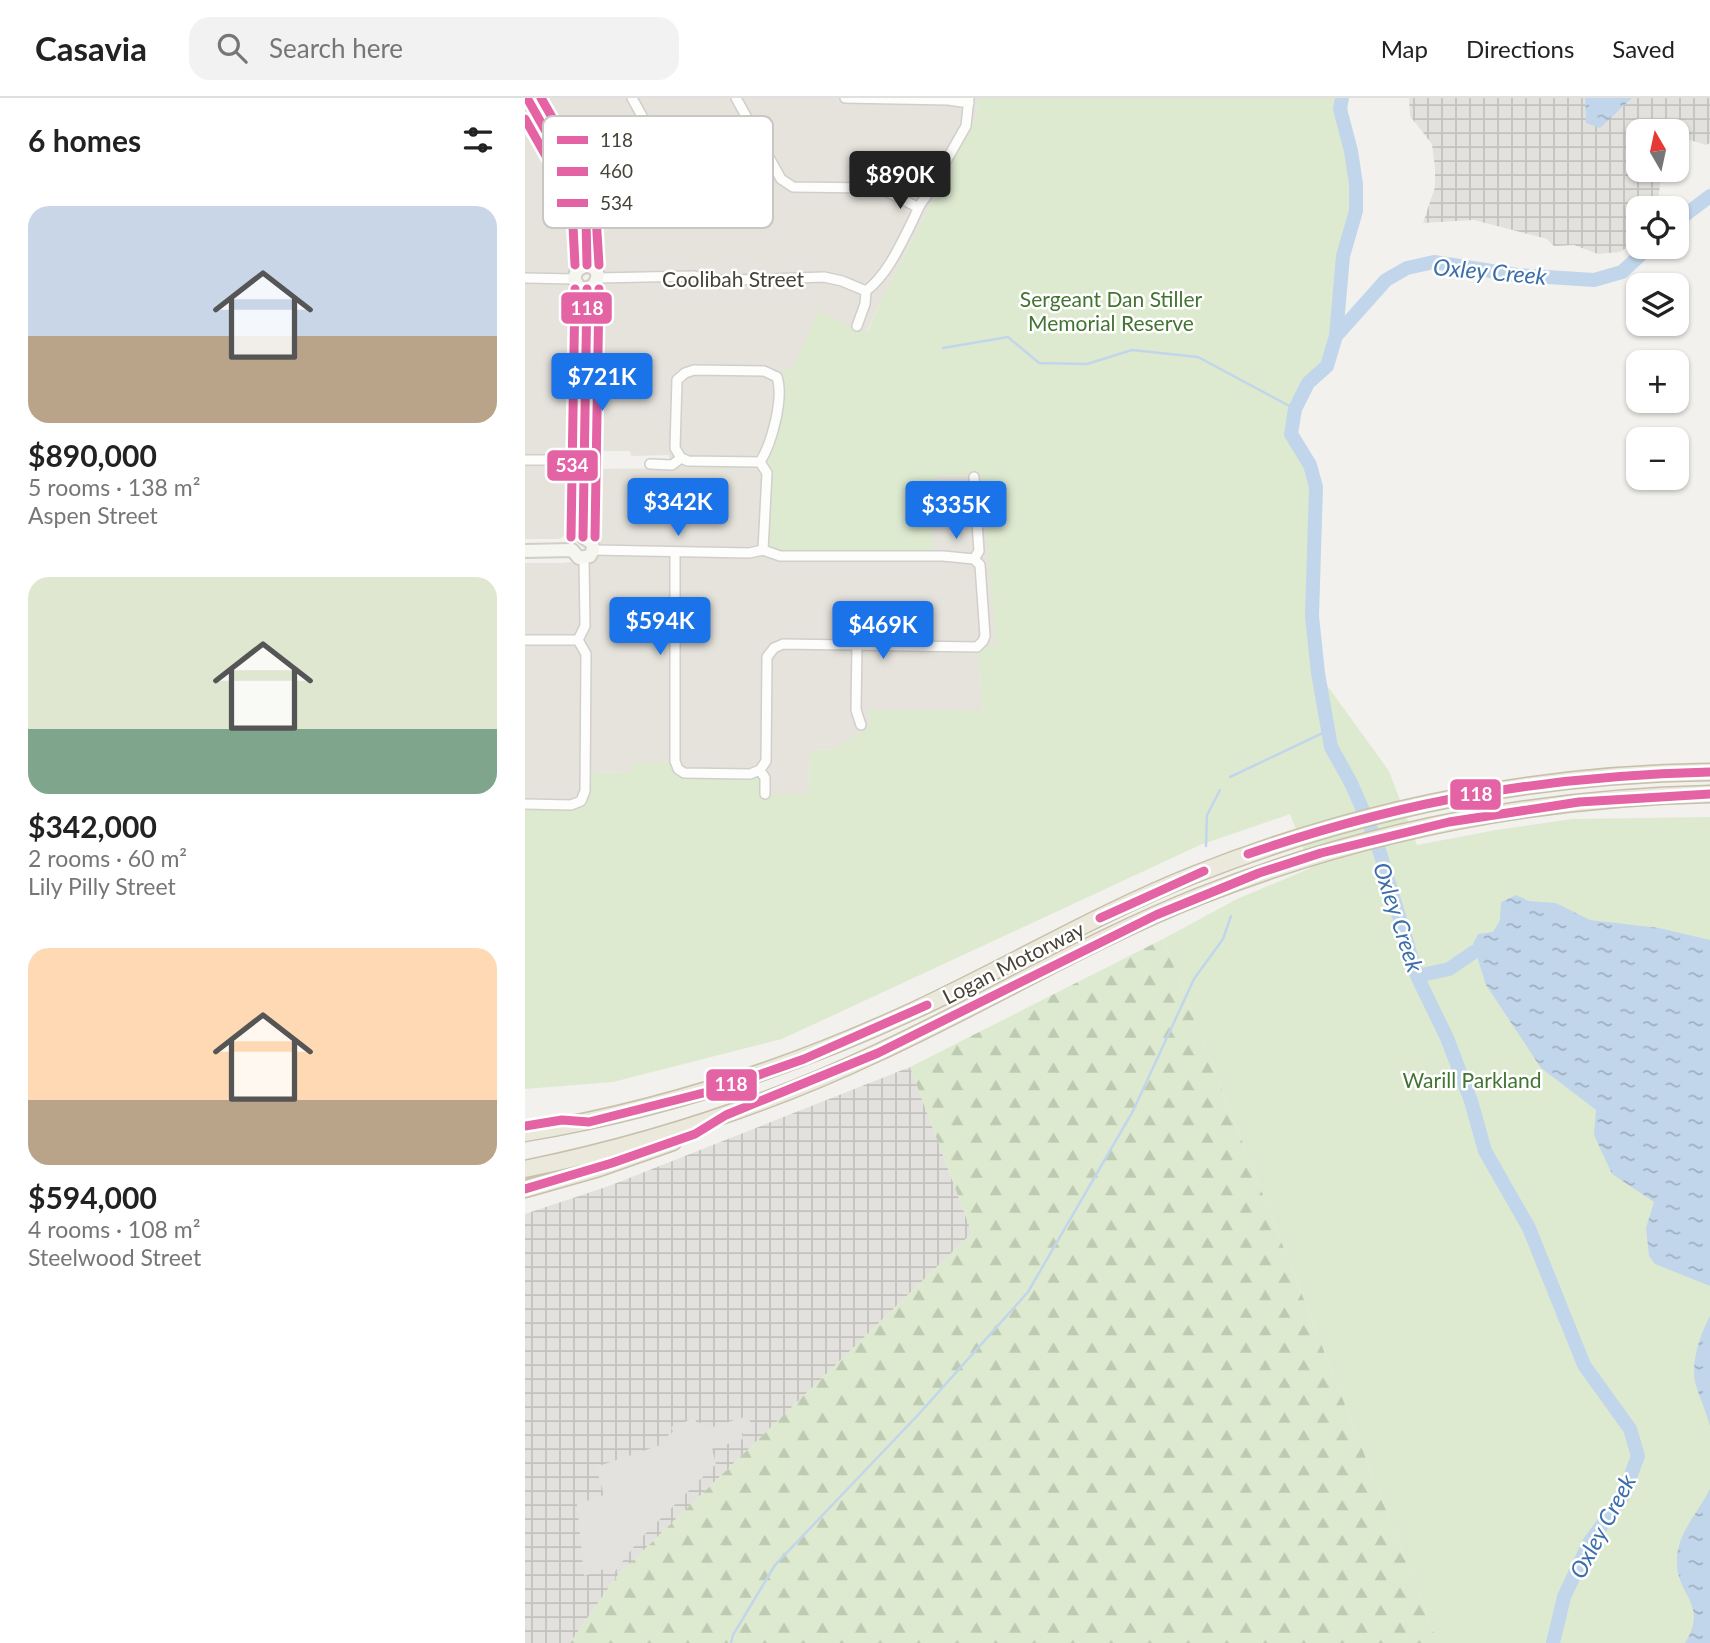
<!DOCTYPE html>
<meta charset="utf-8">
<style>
:root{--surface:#fff;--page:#f2f2f2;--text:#222;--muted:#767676;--line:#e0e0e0;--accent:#1a73e8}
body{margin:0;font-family:Lato,sans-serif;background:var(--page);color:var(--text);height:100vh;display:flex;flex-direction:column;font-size:26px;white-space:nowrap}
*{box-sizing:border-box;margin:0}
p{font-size:23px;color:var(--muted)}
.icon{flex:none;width:38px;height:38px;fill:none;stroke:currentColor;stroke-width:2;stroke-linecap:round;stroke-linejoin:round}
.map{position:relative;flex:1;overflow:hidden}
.panel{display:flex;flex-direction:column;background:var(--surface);width:525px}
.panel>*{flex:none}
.needle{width:46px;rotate:351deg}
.fabs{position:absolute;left:1101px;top:21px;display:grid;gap:14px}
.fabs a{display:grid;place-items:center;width:63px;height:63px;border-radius:14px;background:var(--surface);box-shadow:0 2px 5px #0004;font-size:35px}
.price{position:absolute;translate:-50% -60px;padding:0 16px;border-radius:7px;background:var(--accent);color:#fff;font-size:23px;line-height:46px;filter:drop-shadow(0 2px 4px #0008)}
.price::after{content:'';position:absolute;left:50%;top:42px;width:21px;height:16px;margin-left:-10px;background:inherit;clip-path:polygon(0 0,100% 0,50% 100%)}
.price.active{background:#222;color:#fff}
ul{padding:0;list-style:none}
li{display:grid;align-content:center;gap:14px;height:371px;padding:0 28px}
li span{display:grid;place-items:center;height:217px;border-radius:21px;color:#555}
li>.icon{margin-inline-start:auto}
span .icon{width:126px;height:126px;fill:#fffc;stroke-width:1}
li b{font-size:30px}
h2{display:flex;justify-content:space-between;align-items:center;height:84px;padding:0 28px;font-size:30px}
header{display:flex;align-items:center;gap:42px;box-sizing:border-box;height:98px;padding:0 35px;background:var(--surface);border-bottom:2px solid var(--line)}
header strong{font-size:33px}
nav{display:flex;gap:38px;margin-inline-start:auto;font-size:24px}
.search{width:490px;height:63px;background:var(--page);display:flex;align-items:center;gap:18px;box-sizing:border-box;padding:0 24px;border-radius:21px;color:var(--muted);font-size:26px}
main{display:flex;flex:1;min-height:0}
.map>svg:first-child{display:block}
.residential{fill:#e5e3dc}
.industrial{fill:url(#industrial-grid)}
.green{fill:#ddead0}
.forest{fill:url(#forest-firs)}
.parking{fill:#e3e2de}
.water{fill:url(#water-ripples)}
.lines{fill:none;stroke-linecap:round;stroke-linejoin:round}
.stream{stroke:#c2d6eb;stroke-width:2.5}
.river{stroke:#c2d6eb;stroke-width:14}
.street-casing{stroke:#d0cfcb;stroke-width:12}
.secondary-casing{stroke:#d0cec5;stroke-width:16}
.highway-casing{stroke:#c7c0ab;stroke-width:19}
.street{stroke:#fdfdfc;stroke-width:9}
.secondary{stroke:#f6f6f1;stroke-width:12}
.highway{stroke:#ebe8dc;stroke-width:16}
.bus-1-casing{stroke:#fff;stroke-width:14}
.bus-2-casing{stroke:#fff;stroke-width:14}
.bus-3-casing{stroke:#fff;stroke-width:14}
.bus-1{stroke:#e463a4;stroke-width:9}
.bus-2{stroke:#e463a4;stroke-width:9}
.bus-3{stroke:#e463a4;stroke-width:9}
.labels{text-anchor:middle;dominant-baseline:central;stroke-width:5;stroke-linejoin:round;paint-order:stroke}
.street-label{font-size:21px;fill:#474339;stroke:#fff}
.park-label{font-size:21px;fill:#437432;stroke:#fff}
.water-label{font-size:23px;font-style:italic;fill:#3c6fa9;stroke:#fff}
.key{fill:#fff;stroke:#c8c7c4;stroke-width:2}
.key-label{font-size:19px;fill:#474339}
.line-badge{stroke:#fff;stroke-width:2.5}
.badge-label{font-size:19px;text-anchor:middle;font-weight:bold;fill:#fff}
</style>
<header>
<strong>Casavia</strong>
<div class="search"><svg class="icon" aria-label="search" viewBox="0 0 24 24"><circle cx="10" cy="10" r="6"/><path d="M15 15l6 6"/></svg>Search here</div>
<nav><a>Map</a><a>Directions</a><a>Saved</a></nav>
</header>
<main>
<section class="panel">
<h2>6 homes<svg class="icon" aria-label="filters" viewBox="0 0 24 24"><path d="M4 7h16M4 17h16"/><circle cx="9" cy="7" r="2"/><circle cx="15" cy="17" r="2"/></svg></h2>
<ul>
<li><span style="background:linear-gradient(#c9d6e8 60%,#b9a48a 0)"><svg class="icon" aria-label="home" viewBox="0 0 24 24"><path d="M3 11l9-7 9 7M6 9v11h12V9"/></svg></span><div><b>$890,000</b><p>5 rooms · 138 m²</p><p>Aspen Street</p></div></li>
<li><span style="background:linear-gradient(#dfe7d0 70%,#7fa58c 0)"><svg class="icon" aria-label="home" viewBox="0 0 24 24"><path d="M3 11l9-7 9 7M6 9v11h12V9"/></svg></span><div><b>$342,000</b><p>2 rooms · 60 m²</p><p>Lily Pilly Street</p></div></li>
<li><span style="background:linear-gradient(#ffd9b3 70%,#b9a48a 0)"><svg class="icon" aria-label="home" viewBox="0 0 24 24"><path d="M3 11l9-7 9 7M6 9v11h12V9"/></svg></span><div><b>$594,000</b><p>4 rooms · 108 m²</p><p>Steelwood Street</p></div></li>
</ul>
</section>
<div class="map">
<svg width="1185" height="1545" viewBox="0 0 1185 1545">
<defs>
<pattern id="industrial-grid" width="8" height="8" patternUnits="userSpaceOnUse" patternTransform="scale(1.75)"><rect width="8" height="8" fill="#e3e1dd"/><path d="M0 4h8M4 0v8" fill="none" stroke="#c4c2be"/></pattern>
<pattern id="forest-firs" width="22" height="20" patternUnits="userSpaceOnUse" patternTransform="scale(1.75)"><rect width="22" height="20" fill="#ddead0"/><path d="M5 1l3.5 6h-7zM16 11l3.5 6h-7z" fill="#bfcab3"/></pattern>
<pattern id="water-ripples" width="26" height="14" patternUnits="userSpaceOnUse" patternTransform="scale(1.75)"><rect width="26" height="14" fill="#c2d6eb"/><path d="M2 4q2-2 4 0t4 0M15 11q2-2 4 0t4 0" fill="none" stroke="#9fafbf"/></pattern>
</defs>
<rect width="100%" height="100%" fill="#f2f1ed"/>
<path class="residential" d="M 18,0 L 452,0 L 453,16 L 358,198 L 341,236 L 293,214 L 270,266 L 252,279 L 408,458 L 402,388 L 412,378 L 458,377 L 472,549 L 452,549 L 458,614 L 344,612 L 344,628 L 311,651 L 285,652 L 284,696 L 240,696 L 159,675 L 107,666 L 107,674 L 61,675 L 56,703 L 0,706 L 0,465 L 36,465 L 69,462 L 70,371 L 145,370 L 144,357 L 106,358 L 105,353 L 71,353 L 73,105 Z
M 0,20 L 48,109 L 46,433 L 34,441 L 0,441 Z"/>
<path class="industrial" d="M 884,0 L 1185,0 L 1185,45 L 1181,47 L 1152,38 L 1152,33 L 1113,33 L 1113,72 L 1137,72 L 1132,110 L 1113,110 L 1113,142 L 1095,154 L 1073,156 L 1049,147 L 1029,148 L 1022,141 L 949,122 L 898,125 L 910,89 L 910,70 L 907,46 L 885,18 Z
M 385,969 L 447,1135 L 92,1478 L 45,1545 L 0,1545 L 0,1116 L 84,1088 Z"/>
<path class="green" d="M 452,0 L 817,0 L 815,11 L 831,86 L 831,113 L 818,158 L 811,238 L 802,268 L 783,285 L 770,311 L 766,336 L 785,367 L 791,389 L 787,518 L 793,575 L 864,673 L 892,747 L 971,732 L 1047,721 L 1185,719 L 1185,1545 L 913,1545 L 638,841 L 712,801 L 786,770 L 765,716 L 675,747 L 257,941 L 88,984 L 0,991 L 0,706 L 56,703 L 60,675 L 106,674 L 107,665 L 150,663 L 153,671 L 235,672 L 241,696 L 284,696 L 285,652 L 311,651 L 344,628 L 344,612 L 458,613 L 452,549 L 471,548 L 457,377 L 412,378 L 403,388 L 408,458 L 255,458 L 238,452 L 242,375 L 235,364 L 256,292 L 252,279 L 270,266 L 293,213 L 342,235 L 358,198 L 453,16 Z"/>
<path class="forest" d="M 638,841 L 913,1545 L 45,1545 L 92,1478 L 447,1135 L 385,969 Z"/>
<path class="parking" d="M 223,1318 L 228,1331 L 217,1335 L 218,1341 L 187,1351 L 191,1366 L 114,1442 L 88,1476 L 82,1470 L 59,1478 L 52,1406 L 79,1397 L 71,1369 L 144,1344 L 143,1337 L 148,1334 L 146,1329 L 170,1320 L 172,1326 L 178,1324 L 181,1331 Z"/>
<path class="water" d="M 1060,0 L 1107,0 L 1075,30 L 1061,25 Z
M 991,797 L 1004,803 L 1031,805 L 1065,822 L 1134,830 L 1185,842 L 1185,1188 L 1130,1166 L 1124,1158 L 1121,1130 L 1129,1104 L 1087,1076 L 1069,1037 L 1071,1012 L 1016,970 L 961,887 L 948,846 L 953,836 L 968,834 L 975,822 L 976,804 Z
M 1185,1218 L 1185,1328 C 1181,1313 1174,1299 1170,1284 C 1166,1264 1175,1236 1185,1218 Z
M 1185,1391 L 1185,1545 L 1160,1545 C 1185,1504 1149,1498 1152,1459 C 1154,1433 1174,1413 1185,1391 Z"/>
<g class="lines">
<path class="stream" d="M 418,250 L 483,239 L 514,265 L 562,266 L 607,252 L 673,259 L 770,311
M 705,679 L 804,632
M 681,748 L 682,717 L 695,692
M 206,1545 L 208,1537 L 250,1467 L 393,1317 L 503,1194 L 608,1013 L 669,881 L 698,841 L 706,818"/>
<path class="river" d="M 1152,123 L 1185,98
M 811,238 L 818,158 L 831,113 L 831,86 L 826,53 L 815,11 L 817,0
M 892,878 L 924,871 L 949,854
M 1028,1545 L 1039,1499 L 1064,1445 L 1098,1398 L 1113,1358 L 1105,1331 L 1059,1267 L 1004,1130 L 960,1053 L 946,1003 L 922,940 L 892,878 L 855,755 L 844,726 L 826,685 L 806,649 L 793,575 L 787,518 L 791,389 L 785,367 L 766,336 L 770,311 L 783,285 L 802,268 L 811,238 L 861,182 L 882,170 L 909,164 L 992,177 L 1069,182 L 1097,174 L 1124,149"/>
<defs>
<path id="street" d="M 107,0 L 154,85
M 211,0 L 256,81 L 268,89 L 346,90 L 361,93 L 392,109
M 320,0 L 423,2 L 444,5
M 0,180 L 49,181
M 72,180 L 168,178 L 189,182 L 212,182 L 299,179 L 317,183 L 341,193
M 332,228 L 340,206 L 341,193 C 362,177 375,148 387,124 C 392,114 393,108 400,100 L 441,28 L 444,0
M 0,362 L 59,362
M 235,364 L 163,363 L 156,360 L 150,350 L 152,282 L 160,275 L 169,272 L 239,273 L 252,279 C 259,300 247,345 235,364 L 242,375 L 238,452
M 125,366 L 147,367 L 156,360
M 449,379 L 454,453 L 449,461
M 68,452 L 224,455 L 238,452
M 238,452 L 255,458 L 418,458 L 449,461
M 150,455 L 150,663 L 153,671 L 159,675 L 225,676 L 235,672 L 241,663 L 242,559 L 249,550 L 258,546 L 452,549 L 458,543 L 460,538 L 455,467 L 449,461
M 0,542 L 53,542
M 332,547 L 331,612 L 336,627
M 235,672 L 240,680 L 240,696
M 0,706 L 46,707 L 56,703 L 60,693 L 61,556 L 53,542 L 60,528 L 59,461"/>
<path id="secondary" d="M 2,0 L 53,90 L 59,106 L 61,122 L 62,167
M 62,167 L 52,172 L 49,181 L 54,189 L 62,191
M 62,167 L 70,171 L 73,177 L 70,186 L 62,191
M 58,439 L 62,191
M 47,452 L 54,460 L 65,458 L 68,452 L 67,445 L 58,439
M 0,453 L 47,452"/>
<path id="highway" d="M 0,1035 C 136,1012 263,971 388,913 C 483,869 573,815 671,776 C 835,711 1008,676 1185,674
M 0,1071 C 122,1046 240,1008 352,955 C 461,905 564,842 675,798 C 839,733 1009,700 1185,696
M 0,1091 L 74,1070 L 148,1044"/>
</defs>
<use href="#street" class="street-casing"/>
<use href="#secondary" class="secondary-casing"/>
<use href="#highway" class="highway-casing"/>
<use href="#street" class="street"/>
<use href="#secondary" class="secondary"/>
<use href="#highway" class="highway"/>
<defs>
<path id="bus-1" d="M 2,0 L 53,90 L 59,106 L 61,122 L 62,167
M 58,439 L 62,191
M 723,756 C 880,702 1020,678 1185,674
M 575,820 L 679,773
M 0,1028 L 37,1022 L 64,1024 L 194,991 L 279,961 L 402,907
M 0,1091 L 87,1065 L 170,1036 L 201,1017 L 353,955 L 631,817 L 734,775 L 796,755 L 924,724 L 1054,704 L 1185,696"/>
<path id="bus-2" d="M 0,21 L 42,95 L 47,109 L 50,167
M 70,439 L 74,191"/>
<path id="bus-3" d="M 16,0 L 64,84 L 70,102 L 74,167
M 46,439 L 50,191"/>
</defs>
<use href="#bus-1" class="bus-1-casing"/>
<use href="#bus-2" class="bus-2-casing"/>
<use href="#bus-3" class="bus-3-casing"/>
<use href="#bus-1" class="bus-1"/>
<use href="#bus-2" class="bus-2"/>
<use href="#bus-3" class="bus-3"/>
</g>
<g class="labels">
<g class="street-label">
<text x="208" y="180">Coolibah Street</text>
<text transform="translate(488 864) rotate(-27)">Logan Motorway</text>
</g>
<g class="park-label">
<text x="586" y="200">Sergeant Dan Stiller<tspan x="586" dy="24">Memorial Reserve</tspan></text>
<text x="947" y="981">Warill Parkland</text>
</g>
<g class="water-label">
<text transform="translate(965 173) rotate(5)">Oxley Creek</text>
<text transform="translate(874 819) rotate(72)">Oxley Creek</text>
<text transform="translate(1077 1428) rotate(-62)">Oxley Creek</text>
</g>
</g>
<rect x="18" y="18" width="230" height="112" rx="10" class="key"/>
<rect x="32" y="38" width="31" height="8" fill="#e463a4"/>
<rect x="32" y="69" width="31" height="9" fill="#e463a4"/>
<rect x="32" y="101" width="31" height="8" fill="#e463a4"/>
<g class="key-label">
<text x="75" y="49">118</text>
<text x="75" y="80">460</text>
<text x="75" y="112">534</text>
</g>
<g class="line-badge">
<rect x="35" y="193" width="53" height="34" rx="7" fill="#e463a4"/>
<rect x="21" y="351" width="53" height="33" rx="7" fill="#e463a4"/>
<rect x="924" y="680" width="53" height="33" rx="7" fill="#e463a4"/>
<rect x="180" y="970" width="53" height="34" rx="7" fill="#e463a4"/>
</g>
<g class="badge-label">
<text x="62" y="217">118</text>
<text x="47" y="374">534</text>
<text x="951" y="703">118</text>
<text x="206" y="993">118</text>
</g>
</svg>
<div class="fabs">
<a><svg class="needle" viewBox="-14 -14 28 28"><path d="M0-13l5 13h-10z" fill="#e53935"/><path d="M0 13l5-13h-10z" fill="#767676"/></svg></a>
<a><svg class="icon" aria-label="locate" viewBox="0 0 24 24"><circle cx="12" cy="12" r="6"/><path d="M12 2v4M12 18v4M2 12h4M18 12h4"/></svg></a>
<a><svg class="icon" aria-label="layers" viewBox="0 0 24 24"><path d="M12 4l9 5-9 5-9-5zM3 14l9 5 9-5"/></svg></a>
<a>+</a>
<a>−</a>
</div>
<b class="price active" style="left:375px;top:113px">$890K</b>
<b class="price" style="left:77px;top:315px">$721K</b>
<b class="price" style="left:153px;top:440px">$342K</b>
<b class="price" style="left:431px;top:443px">$335K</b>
<b class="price" style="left:135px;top:559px">$594K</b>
<b class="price" style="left:358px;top:563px">$469K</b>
</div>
</main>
